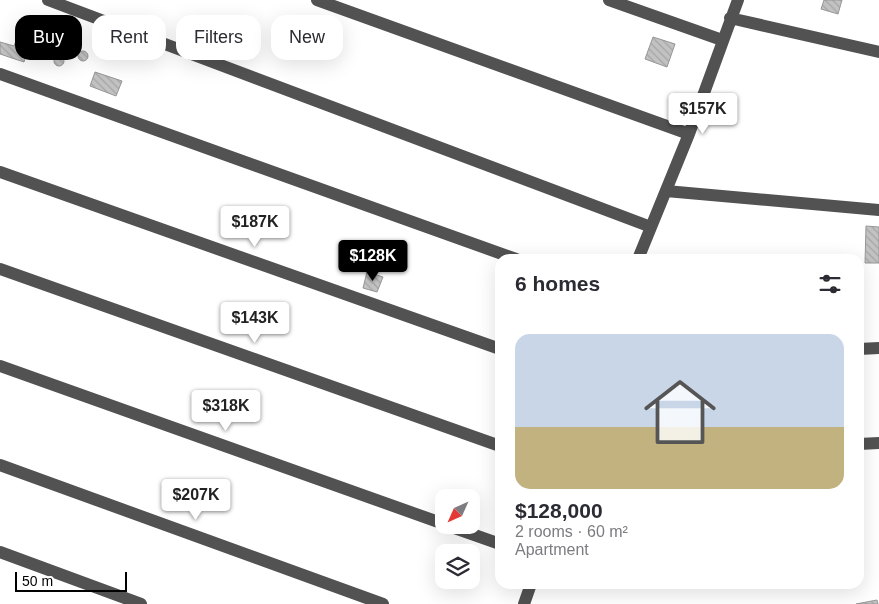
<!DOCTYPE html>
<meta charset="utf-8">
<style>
:root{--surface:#fff;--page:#f7f7f7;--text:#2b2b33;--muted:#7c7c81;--accent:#000}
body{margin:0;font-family:Helvetica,sans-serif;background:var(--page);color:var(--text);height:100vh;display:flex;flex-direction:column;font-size:19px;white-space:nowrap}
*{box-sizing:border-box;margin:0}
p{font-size:16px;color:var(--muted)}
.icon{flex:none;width:28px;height:28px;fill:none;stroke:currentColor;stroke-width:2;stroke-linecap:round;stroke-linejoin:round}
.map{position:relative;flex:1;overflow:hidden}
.panel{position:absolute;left:495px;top:254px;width:369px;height:335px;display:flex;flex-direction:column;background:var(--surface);border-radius:15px;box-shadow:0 5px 20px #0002}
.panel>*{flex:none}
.top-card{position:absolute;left:15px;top:15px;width:405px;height:45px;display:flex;gap:10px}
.needle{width:32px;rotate:225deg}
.fabs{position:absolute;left:435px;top:489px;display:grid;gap:10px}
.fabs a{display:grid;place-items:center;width:45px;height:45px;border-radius:10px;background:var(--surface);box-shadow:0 5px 20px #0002;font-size:25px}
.scale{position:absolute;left:15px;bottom:12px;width:112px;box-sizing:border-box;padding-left:5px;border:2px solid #000;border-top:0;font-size:14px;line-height:18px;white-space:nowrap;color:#000;-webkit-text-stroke:4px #fff;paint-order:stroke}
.price{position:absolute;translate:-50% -42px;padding:0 11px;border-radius:5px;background:#fff;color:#222;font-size:16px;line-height:32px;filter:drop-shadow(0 1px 2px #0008)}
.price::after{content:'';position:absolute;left:50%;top:30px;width:15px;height:11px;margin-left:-8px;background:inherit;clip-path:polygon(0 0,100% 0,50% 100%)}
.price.active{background:var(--accent);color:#fff}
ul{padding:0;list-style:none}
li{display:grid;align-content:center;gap:10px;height:265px;padding:0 20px}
li span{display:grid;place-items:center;height:155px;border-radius:15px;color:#555}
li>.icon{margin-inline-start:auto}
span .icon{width:90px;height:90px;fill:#fffc;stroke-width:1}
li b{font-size:21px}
h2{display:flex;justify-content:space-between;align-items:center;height:60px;padding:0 20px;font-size:21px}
.pill{padding:0 18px;border-radius:15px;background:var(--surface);box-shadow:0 5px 20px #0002;font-size:18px;line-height:45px}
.pill.active{background:var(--accent);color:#fff}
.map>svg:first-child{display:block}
.building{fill:url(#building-back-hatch);stroke:#969696}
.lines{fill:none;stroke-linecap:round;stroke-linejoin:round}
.minor{stroke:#525252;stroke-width:12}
</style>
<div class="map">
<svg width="879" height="604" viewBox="0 0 879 604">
<defs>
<pattern id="building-back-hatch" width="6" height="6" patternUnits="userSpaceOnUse" patternTransform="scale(1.25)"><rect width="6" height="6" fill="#c2c2c2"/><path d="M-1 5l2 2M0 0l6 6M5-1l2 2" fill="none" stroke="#a5a5a5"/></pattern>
</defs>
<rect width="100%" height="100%" fill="#fff"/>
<path class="building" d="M 824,0 L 842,0 L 838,14 L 821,9 Z
M 653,37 L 675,44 L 667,67 L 645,59 Z
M 16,41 L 29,46 L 24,62 L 0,54 L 0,42 L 14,46 Z
M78 56a5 5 0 1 1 10 0a5 5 0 1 1-10 0Z
M54 61a5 5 0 1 1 10 0a5 5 0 1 1-10 0Z
M 95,72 L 122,81 L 116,96 L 90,86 Z
M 866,226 L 879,227 L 879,263 L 865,263 Z
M 367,272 L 383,277 L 377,292 L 363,288 Z
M 877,600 L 878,604 L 856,604 Z"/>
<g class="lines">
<path class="minor" d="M 48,0 L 651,227
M 317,0 L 689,134
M 609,0 L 722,40
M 730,18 L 879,52
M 0,74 L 516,259
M 0,172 L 500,349
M 666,191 L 879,210
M 638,259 L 689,134 L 738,0
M 0,269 L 500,446
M 859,349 L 879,348
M 0,366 L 444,524
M 859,444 L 879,443
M 0,465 L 383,604
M 446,525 L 500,544
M 0,552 L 141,604
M 524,604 L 531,584"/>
</g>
</svg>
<div class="fabs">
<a><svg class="needle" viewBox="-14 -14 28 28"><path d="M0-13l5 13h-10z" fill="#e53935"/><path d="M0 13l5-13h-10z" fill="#7c7c81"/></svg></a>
<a><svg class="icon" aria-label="layers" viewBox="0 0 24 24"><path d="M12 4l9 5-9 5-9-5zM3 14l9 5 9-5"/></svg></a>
</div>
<div class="scale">50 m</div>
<b class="price" style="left:703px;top:135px">$157K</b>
<b class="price" style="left:255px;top:248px">$187K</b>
<b class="price active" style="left:373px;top:282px">$128K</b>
<b class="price" style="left:255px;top:344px">$143K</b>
<b class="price" style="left:226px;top:432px">$318K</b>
<b class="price" style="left:196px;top:521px">$207K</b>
<div class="top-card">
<a class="pill active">Buy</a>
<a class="pill">Rent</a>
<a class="pill">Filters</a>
<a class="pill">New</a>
</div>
<section class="panel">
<h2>6 homes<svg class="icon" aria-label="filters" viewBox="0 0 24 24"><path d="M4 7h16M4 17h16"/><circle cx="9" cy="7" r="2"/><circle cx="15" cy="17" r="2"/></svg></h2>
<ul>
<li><span style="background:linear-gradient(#c9d6e8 60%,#c2b280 0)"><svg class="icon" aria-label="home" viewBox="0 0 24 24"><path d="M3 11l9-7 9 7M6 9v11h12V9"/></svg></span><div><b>$128,000</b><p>2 rooms · 60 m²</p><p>Apartment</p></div></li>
</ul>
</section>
</div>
